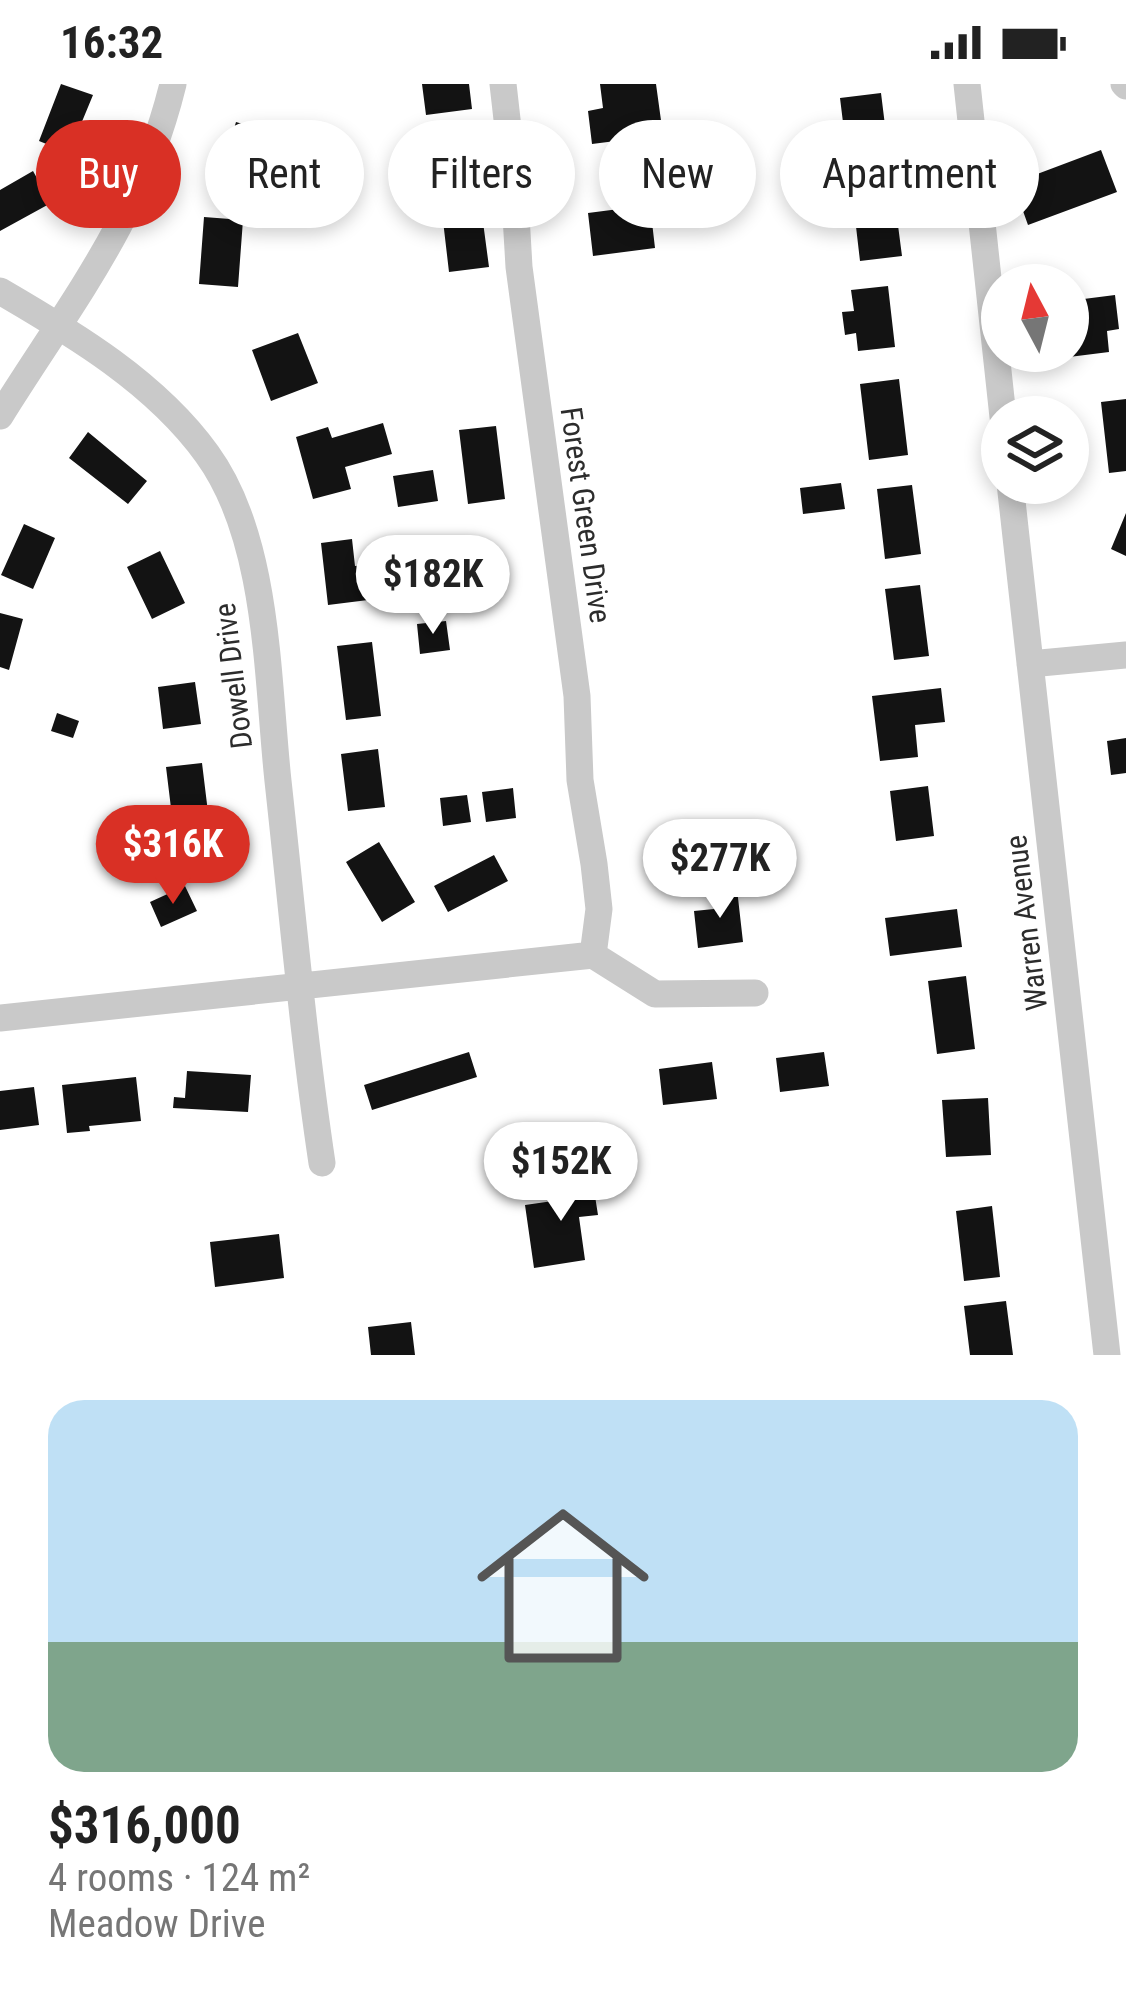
<!DOCTYPE html>
<meta charset="utf-8">
<style>
:root{--surface:#fff;--page:#f6f6f6;--text:#222;--muted:#767676;--accent:#d93025}
body{margin:0;font-family:"Roboto Condensed",sans-serif;background:var(--page);color:var(--text);height:100vh;display:flex;flex-direction:column;font-size:45px;white-space:nowrap}
*{box-sizing:border-box;margin:0}
p{font-size:39px;color:var(--muted)}
.icon{flex:none;width:66px;height:66px;fill:none;stroke:currentColor;stroke-width:2;stroke-linecap:round;stroke-linejoin:round}
.map{position:relative;height:1271px;overflow:hidden}
.side{display:flex;flex-direction:column;background:var(--surface);flex:1}
.side>*{flex:none}
.top-card{position:absolute;left:36px;top:36px;width:1056px;height:108px;display:flex;gap:24px}
.needle{width:78px;rotate:353deg}
.tools{position:absolute;left:981px;top:180px;display:grid;gap:24px}
.tools a{display:grid;place-items:center;width:108px;height:108px;border-radius:50%;background:var(--surface);box-shadow:0 6px 18px #0003;font-size:60px}
.price{position:absolute;translate:-50% -102px;padding:0 27px;border-radius:42px;background:#fff;color:#222;font-size:39px;line-height:78px;filter:drop-shadow(0 3px 6px #0008)}
.price::after{content:'';position:absolute;left:50%;top:72px;width:36px;height:27px;margin-left:-18px;background:inherit;clip-path:polygon(0 0,100% 0,50% 100%)}
.price.on{background:var(--accent);color:#fff}
ul{padding:0;list-style:none}
li{display:grid;align-content:center;gap:24px;height:636px;padding:0 48px}
li span{display:grid;place-items:center;height:372px;border-radius:36px;color:#555}
li>.icon{margin-inline-start:auto}
span .icon{width:216px;height:216px;fill:#fffc;stroke-width:1}
li b{font-size:51px}
.tag{padding:0 42px;border-radius:54px;background:var(--surface);box-shadow:0 6px 18px #0003;font-size:42px;line-height:108px}
.tag.on{background:var(--accent);color:#fff}
.status{display:flex;justify-content:space-between;align-items:center;height:84px;padding:0 60px;background:var(--surface);direction:ltr}
.status svg{height:33px;fill:currentColor}
.map>svg:first-child{display:block}
.building{fill:#131313}
.lines{fill:none;stroke-linecap:round;stroke-linejoin:round}
.minor{stroke:#c9c9c9;stroke-width:27}
.labels{text-anchor:middle;dominant-baseline:central;stroke-width:12;stroke-linejoin:round;paint-order:stroke}
.street-label{font-size:30px;fill:#2c2c2c;stroke:#fff}
</style>
<div class="status"><b>16:32</b><svg viewBox="0 0 49 12"><path d="M0 12V9h3v3zM5 12V6h3v6zM10 12V3h3v9zM15 12V0h3v12zM26 1h20v11H26zM47 4h2v5h-2z"/></svg></div>
<div class="map">
<svg width="1126" height="1271" viewBox="0 0 1126 1271">
<rect width="100%" height="100%" fill="#fff"/>
<path class="building" d="M 61,0 L 93,11 L 69,69 L 39,57 Z
M 422,0 L 469,0 L 472,25 L 426,31 Z
M 600,0 L 656,0 L 663,51 L 592,60 L 588,27 L 603,24 Z
M 881,9 L 889,74 L 848,79 L 840,14 Z
M 236,38 L 279,51 L 263,107 L 219,94 Z
M 1101,66 L 1117,108 L 1028,141 L 1013,99 Z
M 33,87 L 51,119 L 0,147 L 0,106 Z
M 726,97 L 730,125 L 696,129 L 692,101 Z
M 893,103 L 902,172 L 860,177 L 852,108 Z
M 650,121 L 655,164 L 593,172 L 588,129 Z
M 481,123 L 489,183 L 449,188 L 442,128 Z
M 204,133 L 243,136 L 238,203 L 199,200 Z
M 888,202 L 895,263 L 858,267 L 856,249 L 845,251 L 842,228 L 854,227 L 851,206 Z
M 1115,211 L 1119,245 L 1107,247 L 1109,268 L 1069,273 L 1068,217 Z
M 298,249 L 318,299 L 271,317 L 252,266 Z
M 899,295 L 908,371 L 869,376 L 860,300 Z
M 1126,315 L 1126,387 L 1109,389 L 1101,318 Z
M 383,339 L 392,370 L 345,383 L 351,405 L 313,415 L 296,353 L 328,343 L 332,354 Z
M 496,342 L 505,415 L 468,420 L 459,346 Z
M 88,348 L 147,397 L 128,420 L 69,374 Z
M 433,386 L 438,417 L 398,423 L 393,392 Z
M 841,399 L 845,425 L 803,430 L 800,404 Z
M 912,401 L 921,470 L 885,475 L 877,405 Z
M 1126,429 L 1126,472 L 1111,465 Z
M 24,440 L 55,454 L 33,505 L 1,491 Z
M 352,455 L 355,482 L 372,480 L 376,515 L 328,521 L 321,459 Z
M 160,467 L 185,519 L 152,535 L 127,483 Z
M 920,501 L 929,572 L 894,576 L 885,505 Z
M 0,529 L 23,535 L 9,586 L 0,583 Z
M 446,537 L 450,566 L 420,570 L 417,540 Z
M 372,558 L 381,632 L 346,636 L 337,562 Z
M 195,598 L 201,640 L 163,645 L 158,603 Z
M 941,604 L 945,638 L 915,641 L 918,673 L 880,677 L 872,612 Z
M 57,629 L 79,637 L 73,654 L 51,647 Z
M 1126,654 L 1126,689 L 1111,691 L 1107,657 Z
M 378,665 L 385,723 L 348,727 L 341,670 Z
M 202,679 L 211,753 L 175,757 L 166,683 Z
M 928,702 L 934,752 L 896,757 L 890,707 Z
M 513,704 L 516,734 L 486,738 L 482,708 Z
M 467,711 L 471,738 L 443,742 L 440,714 Z
M 379,758 L 415,818 L 382,838 L 346,778 Z
M 494,771 L 508,797 L 448,828 L 434,802 Z
M 185,802 L 197,827 L 161,843 L 150,818 Z
M 737,805 L 743,858 L 698,864 L 694,827 L 714,825 L 712,808 Z
M 957,825 L 962,863 L 890,872 L 885,834 Z
M 966,892 L 975,965 L 937,970 L 928,897 Z
M 469,968 L 477,993 L 372,1026 L 364,1001 Z
M 824,968 L 829,1002 L 780,1008 L 776,974 Z
M 712,978 L 717,1015 L 663,1021 L 659,985 Z
M 187,987 L 251,991 L 248,1028 L 173,1024 L 174,1013 L 185,1014 Z
M 136,993 L 141,1037 L 89,1042 L 90,1047 L 67,1049 L 62,1001 Z
M 34,1003 L 39,1041 L 0,1046 L 0,1007 Z
M 988,1014 L 991,1071 L 946,1073 L 942,1016 Z
M 592,1093 L 598,1131 L 579,1133 L 585,1176 L 534,1184 L 525,1121 L 560,1116 L 558,1098 Z
M 992,1122 L 1000,1193 L 964,1197 L 956,1127 Z
M 279,1150 L 284,1194 L 215,1203 L 210,1158 Z
M 1006,1217 L 1013,1271 L 970,1271 L 964,1222 Z
M 411,1238 L 415,1271 L 371,1271 L 368,1243 Z"/>
<g class="lines">
<path class="minor" d="M 503,0 L 514,97 L 519,183 L 577,612 L 580,696 L 594,780 L 599,825 L 593,871
M 967,0 L 1003,333
M 1124,0 L 1126,2
M 0,207 C 74,250 156,299 207,370 C 269,455 267,595 278,697 C 292,824 303,952 322,1079
M 0,332 C 71,218 140,135 173,0
M 1010,399 L 1107,1271
M 1030,580 L 1126,571
M 0,934 L 593,871 L 655,910 L 755,909"/>
</g>
<g class="labels">
<g class="street-label">
<text transform="translate(586 431) rotate(82)">Forest Green Drive</text>
<text transform="translate(233 592) rotate(-97)">Dowell Drive</text>
<text transform="translate(1026 839) rotate(-97)">Warren Avenue</text>
</g>
</g>
</svg>
<div class="tools">
<a><svg class="needle" viewBox="-14 -14 28 28"><path d="M0-13l5 13h-10z" fill="#e53935"/><path d="M0 13l5-13h-10z" fill="#767676"/></svg></a>
<a><svg class="icon" aria-label="layers" viewBox="0 0 24 24"><path d="M12 4l9 5-9 5-9-5zM3 14l9 5 9-5"/></svg></a>
</div>
<b class="price" style="left:433px;top:553px">$182K</b>
<b class="price on" style="left:173px;top:823px">$316K</b>
<b class="price" style="left:720px;top:837px">$277K</b>
<b class="price" style="left:561px;top:1140px">$152K</b>
<div class="top-card">
<a class="tag on">Buy</a>
<a class="tag">Rent</a>
<a class="tag">Filters</a>
<a class="tag">New</a>
<a class="tag">Apartment</a>
</div>
</div>
<section class="side">
<ul>
<li><span style="background:linear-gradient(#bfe0f5 65%,#7fa58c 0)"><svg class="icon" aria-label="home" viewBox="0 0 24 24"><path d="M3 11l9-7 9 7M6 9v11h12V9"/></svg></span><div><b>$316,000</b><p>4 rooms · 124 m²</p><p>Meadow Drive</p></div></li>
</ul>
</section>
